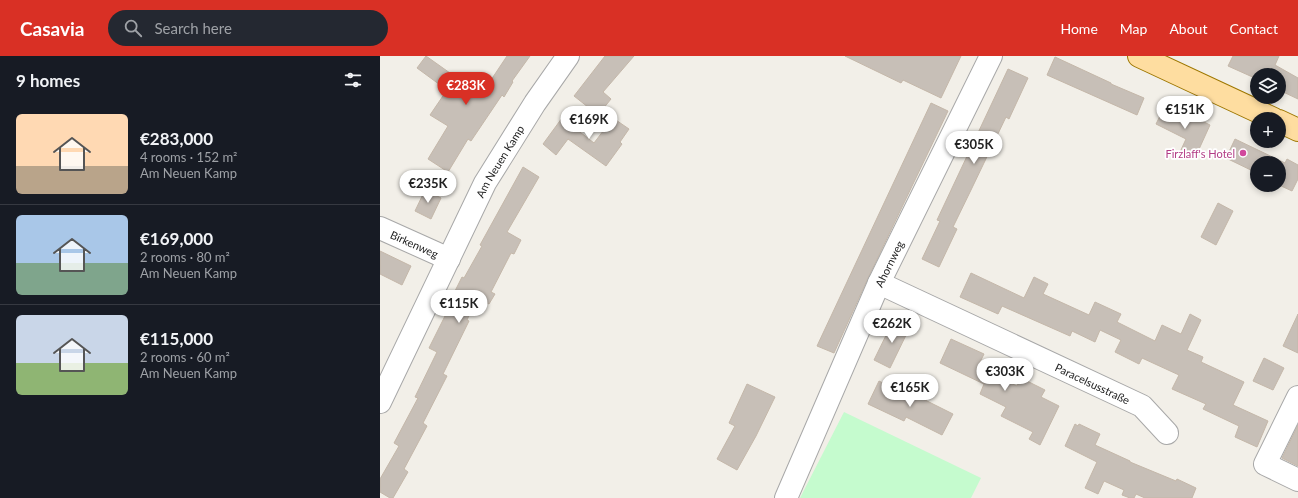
<!DOCTYPE html>
<meta charset="utf-8">
<style>
:root{--surface:#171b24;--page:#242831;--text:#f1f3f6;--muted:#9ea1a6;--line:#363941;--accent:#d93025}
body{margin:0;font-family:Lato,sans-serif;background:var(--page);color:var(--text);height:100vh;display:flex;flex-direction:column;font-size:15px;white-space:nowrap}
*{box-sizing:border-box;margin:0}
p{font-size:13px;color:var(--muted)}
.icon{flex:none;width:22px;height:22px;fill:none;stroke:currentColor;stroke-width:2;stroke-linecap:round;stroke-linejoin:round}
.map{position:relative;flex:1;overflow:hidden}
.sheet{display:flex;flex-direction:column;background:var(--surface);width:380px}
.sheet>*{flex:none}
.tools{position:absolute;left:870px;top:12px;display:grid;gap:8px}
.tools a{display:grid;place-items:center;width:36px;height:36px;border-radius:50%;background:var(--surface);box-shadow:0 2px 6px #0003;font-size:20px}
.price{position:absolute;translate:-50% -34px;padding:0 9px;border-radius:14px;background:#fff;color:#222;font-size:13px;line-height:26px;filter:drop-shadow(0 1px 2px #0008)}
.price::after{content:'';position:absolute;left:50%;top:24px;width:12px;height:9px;margin-left:-6px;background:inherit;clip-path:polygon(0 0,100% 0,50% 100%)}
.price.active{background:var(--accent);color:#fff}
ul{padding:0;list-style:none}
li{display:flex;align-items:center;gap:12px;height:100px;padding:0 16px}
li+li{border-top:1px solid var(--line)}
li span{display:grid;place-items:center;flex:none;width:112px;height:80px;border-radius:6px;color:#555}
li>.icon{margin-inline-start:auto}
span .icon{width:48px;height:48px;fill:#fffc;stroke-width:1}
li b{font-size:17px}
h2{display:flex;justify-content:space-between;align-items:center;height:48px;padding:0 16px;font-size:17px}
header{display:flex;align-items:center;gap:24px;box-sizing:border-box;height:56px;padding:0 20px;background:var(--accent);color:#fff}
header strong{font-size:19px}
nav{display:flex;gap:22px;margin-inline-start:auto;font-size:14px}
.search{width:280px;height:36px;background:var(--page);display:flex;align-items:center;gap:10px;box-sizing:border-box;padding:0 14px;border-radius:22px;color:var(--muted);font-size:15px}
main{display:flex;flex:1;min-height:0}
.map>svg:first-child{display:block}
.park{fill:#c5fbce}
.building{fill:#c7bfb7;stroke:#c4b7a9}
.lines{fill:none;stroke-linecap:round;stroke-linejoin:round}
.minor-casing{stroke:#a8a8a8;stroke-width:24}
.major-casing{stroke:#9e7700;stroke-width:24}
.minor{stroke:#fff;stroke-width:22}
.major{stroke:#fedda0;stroke-width:22}
.hotel-dot{fill:#d1479c;stroke:#fff;stroke-width:1.5}
.labels{text-anchor:middle;dominant-baseline:central;stroke-width:3.5;stroke-linejoin:round;paint-order:stroke}
.hotel-label{font-size:11px;fill:#b23c85;stroke:#fff;text-anchor:end}
.street-label{font-size:11px;fill:#212121;stroke:#fff}
</style>
<header>
<strong>Casavia</strong>
<div class="search"><svg class="icon" aria-label="search" viewBox="0 0 24 24"><circle cx="10" cy="10" r="6"/><path d="M15 15l6 6"/></svg>Search here</div>
<nav><a>Home</a><a>Map</a><a>About</a><a>Contact</a></nav>
</header>
<main>
<section class="sheet">
<h2>9 homes<svg class="icon" aria-label="filters" viewBox="0 0 24 24"><path d="M4 7h16M4 17h16"/><circle cx="9" cy="7" r="2"/><circle cx="15" cy="17" r="2"/></svg></h2>
<ul>
<li><span style="background:linear-gradient(#ffd9b3 65%,#b9a48a 0)"><svg class="icon" aria-label="home" viewBox="0 0 24 24"><path d="M3 11l9-7 9 7M6 9v11h12V9"/></svg></span><div><b>€283,000</b><p>4 rooms · 152 m²</p><p>Am Neuen Kamp</p></div></li>
<li><span style="background:linear-gradient(#a9c7e8 60%,#7fa58c 0)"><svg class="icon" aria-label="home" viewBox="0 0 24 24"><path d="M3 11l9-7 9 7M6 9v11h12V9"/></svg></span><div><b>€169,000</b><p>2 rooms · 80 m²</p><p>Am Neuen Kamp</p></div></li>
<li><span style="background:linear-gradient(#c9d6e8 60%,#8fb573 0)"><svg class="icon" aria-label="home" viewBox="0 0 24 24"><path d="M3 11l9-7 9 7M6 9v11h12V9"/></svg></span><div><b>€115,000</b><p>2 rooms · 60 m²</p><p>Am Neuen Kamp</p></div></li>
</ul>
</section>
<div class="map">
<svg width="918" height="442" viewBox="0 0 918 442">
<rect width="100%" height="100%" fill="#f2efe8"/>
<path class="park" d="M 464,356 L 601,422 L 591,442 L 420,442 Z"/>
<path class="building" d="M 46,0 L 101,39 L 127,0 L 150,0 L 132,25 L 133,26 L 124,41 L 122,39 L 91,85 L 88,83 L 68,116 L 48,103 L 68,70 L 50,59 L 67,34 L 37,12 Z
M 225,0 L 254,0 L 223,36 L 231,43 L 218,59 L 194,40 Z
M 465,0 L 581,0 L 561,42 L 523,24 L 521,27 Z
M 853,0 L 899,0 L 895,9 L 918,22 L 918,43 L 899,34 L 899,19 L 877,19 L 877,23 L 848,10 Z
M 675,1 L 731,27 L 731,28 L 764,42 L 757,59 L 667,19 Z
M 628,13 L 648,22 L 629,63 L 626,61 L 591,134 L 573,171 L 577,173 L 559,211 L 542,203 L 560,165 L 557,164 Z
M 551,47 L 568,55 L 488,222 L 454,297 L 437,290 Z
M 785,50 L 815,65 L 816,62 L 830,69 L 815,102 L 800,96 L 806,83 L 776,68 Z
M 182,62 L 214,87 L 233,62 L 249,73 L 240,86 L 242,88 L 226,110 L 188,83 L 176,99 L 163,88 Z
M 855,83 L 905,107 L 907,103 L 918,109 L 918,123 L 912,135 L 899,129 L 899,107 L 877,107 L 877,117 L 846,102 Z
M 143,111 L 159,121 L 127,176 L 141,184 L 134,198 L 131,197 L 111,236 L 115,238 L 109,248 L 97,242 L 87,264 L 89,265 L 63,318 L 67,320 L 43,367 L 47,370 L 24,413 L 28,416 L 13,442 L 10,442 L 0,436 L 0,423 L 19,390 L 14,387 L 38,342 L 35,341 L 57,296 L 49,292 L 75,240 L 73,239 L 82,221 L 84,222 L 102,190 L 100,189 Z
M 45,134 L 61,142 L 51,163 L 35,155 Z
M 838,147 L 853,155 L 836,189 L 821,181 Z
M 0,195 L 31,210 L 22,229 L 0,218 Z
M 591,217 L 644,242 L 654,221 L 668,228 L 663,238 L 709,259 L 715,246 L 741,258 L 737,266 L 775,285 L 782,269 L 801,278 L 810,258 L 821,264 L 807,294 L 823,301 L 821,306 L 864,326 L 853,349 L 888,365 L 877,391 L 855,381 L 859,370 L 823,353 L 826,348 L 792,333 L 799,319 L 762,302 L 759,308 L 735,296 L 741,284 L 720,274 L 715,286 L 692,275 L 690,280 L 622,250 L 618,258 L 580,241 Z
M 918,258 L 918,297 L 903,290 Z
M 513,265 L 529,273 L 510,312 L 494,304 Z
M 571,283 L 604,298 L 597,312 L 637,330 L 641,322 L 665,334 L 661,341 L 679,350 L 660,389 L 649,383 L 653,376 L 621,360 L 626,351 L 600,338 L 604,328 L 560,307 Z
M 884,302 L 904,312 L 893,334 L 873,325 Z
M 499,325 L 535,343 L 537,340 L 573,358 L 562,379 L 526,361 L 524,365 L 488,348 Z
M 367,328 L 395,341 L 376,380 L 357,414 L 337,403 L 355,370 L 349,367 Z
M 695,368 L 698,370 L 699,368 L 720,378 L 715,389 L 750,405 L 750,406 L 796,425 L 797,423 L 816,432 L 812,442 L 765,442 L 756,438 L 754,442 L 750,442 L 742,439 L 744,434 L 724,425 L 718,438 L 705,432 L 717,406 L 685,390 Z
M 918,369 L 918,410 L 902,402 Z"/>
<g class="lines">
<defs>
<g id="minor">
<path id="s1" d="M 0,172 L 69,203"/>
<path id="s2" d="M 499,227 L 762,350 L 787,377"/>
<path d="M 918,341 L 885,408 L 918,424"/>
<path id="s3" d="M 0,346 L 105,127 L 155,47 L 188,0"/>
<path id="s4" d="M 406,442 L 499,227 L 611,0"/>
</g>
<path id="major" d="M 759,0 L 894,63
M 899,65 L 918,74"/>
</defs>
<use href="#minor" class="minor-casing"/>
<use href="#major" class="major-casing"/>
<use href="#minor" class="minor"/>
<use href="#major" class="major"/>
</g>
<circle class="hotel-dot" cx="863" cy="97" r="4"/>
<g class="labels">
<g class="hotel-label">
<text x="855" y="97">Firzlaff's Hotel</text>
</g>
<g class="street-label">
<text stroke="none"><textPath href="#s3" startOffset="269">Am Neuen Kamp</textPath></text>
<text stroke="none"><textPath href="#s1" startOffset="38">Birkenweg</textPath></text>
<text stroke="none"><textPath href="#s4" startOffset="256">Ahornweg</textPath></text>
<text stroke="none"><textPath href="#s2" startOffset="236">Paracelsusstraße</textPath></text>
</g>
</g>
</svg>
<div class="tools">
<a><svg class="icon" aria-label="layers" viewBox="0 0 24 24"><path d="M12 4l9 5-9 5-9-5zM3 14l9 5 9-5"/></svg></a>
<a>+</a>
<a>−</a>
</div>
<b class="price active" style="left:86px;top:50px">€283K</b>
<b class="price" style="left:805px;top:74px">€151K</b>
<b class="price" style="left:209px;top:84px">€169K</b>
<b class="price" style="left:594px;top:109px">€305K</b>
<b class="price" style="left:48px;top:148px">€235K</b>
<b class="price" style="left:79px;top:268px">€115K</b>
<b class="price" style="left:512px;top:288px">€262K</b>
<b class="price" style="left:625px;top:336px">€303K</b>
<b class="price" style="left:530px;top:352px">€165K</b>
</div>
</main>
